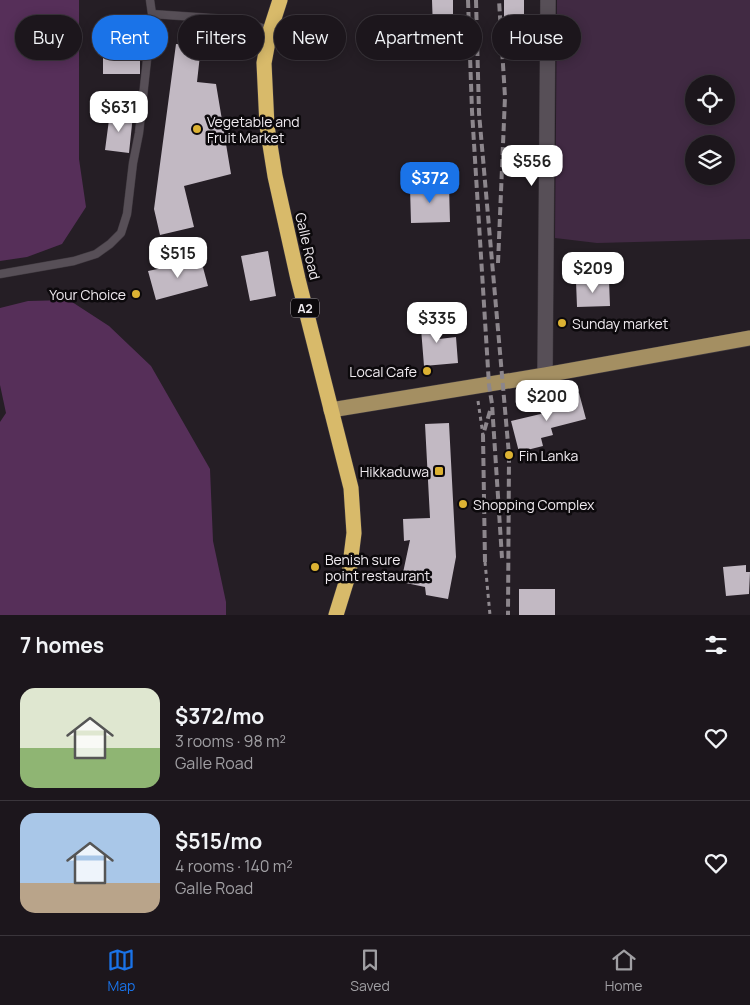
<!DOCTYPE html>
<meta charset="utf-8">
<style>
:root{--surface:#1c161c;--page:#292329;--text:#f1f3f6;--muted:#a09fa3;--line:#3a353b;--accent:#1a73e8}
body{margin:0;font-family:Manrope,sans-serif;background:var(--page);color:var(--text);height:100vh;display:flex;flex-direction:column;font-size:19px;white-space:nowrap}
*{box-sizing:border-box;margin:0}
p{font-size:16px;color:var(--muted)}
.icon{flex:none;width:28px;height:28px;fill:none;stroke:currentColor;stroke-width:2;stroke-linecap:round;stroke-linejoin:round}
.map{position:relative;height:615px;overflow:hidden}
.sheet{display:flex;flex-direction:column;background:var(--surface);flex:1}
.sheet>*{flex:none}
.guide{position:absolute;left:15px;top:15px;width:720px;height:45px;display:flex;gap:10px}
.controls{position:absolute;left:685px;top:75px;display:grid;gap:10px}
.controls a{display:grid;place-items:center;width:50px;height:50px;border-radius:50%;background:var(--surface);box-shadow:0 2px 12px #0003,0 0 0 1px var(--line);font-size:25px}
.price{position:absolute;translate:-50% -42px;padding:0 11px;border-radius:10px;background:#fff;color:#222;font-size:16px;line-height:32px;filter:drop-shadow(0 1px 2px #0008)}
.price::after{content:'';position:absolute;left:50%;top:30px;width:15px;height:11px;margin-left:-8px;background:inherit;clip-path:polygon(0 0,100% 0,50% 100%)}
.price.active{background:var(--accent);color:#fff}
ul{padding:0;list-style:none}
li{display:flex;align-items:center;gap:15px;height:125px;padding:0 20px}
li+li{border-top:1px solid var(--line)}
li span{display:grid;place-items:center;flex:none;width:140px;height:100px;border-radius:15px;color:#555}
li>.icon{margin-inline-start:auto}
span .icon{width:60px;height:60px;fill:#fffc;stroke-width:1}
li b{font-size:21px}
h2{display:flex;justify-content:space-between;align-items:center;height:60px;padding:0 20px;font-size:21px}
.pill{padding:0 18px;border-radius:22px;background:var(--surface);box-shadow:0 2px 12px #0003,0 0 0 1px var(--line);font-size:18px;line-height:45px}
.pill.active{background:var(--accent);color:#fff}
.menu{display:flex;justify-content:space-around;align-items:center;height:70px;border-top:1px solid var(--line);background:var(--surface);font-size:14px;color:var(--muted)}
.menu a{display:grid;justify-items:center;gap:2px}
.menu .active{color:var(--accent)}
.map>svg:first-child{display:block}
.green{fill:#412a43;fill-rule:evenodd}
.water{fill:#562f59}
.building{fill:#c2b9c3}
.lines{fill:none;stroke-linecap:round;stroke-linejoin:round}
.lane-casing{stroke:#403a40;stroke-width:9}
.street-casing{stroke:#403a40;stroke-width:16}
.primary-casing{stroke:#403a40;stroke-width:16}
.highway-casing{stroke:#403a40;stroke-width:16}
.path{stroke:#908a90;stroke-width:3;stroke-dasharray:4 4;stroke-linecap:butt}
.lane{stroke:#574f57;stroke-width:8}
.street{stroke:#574f57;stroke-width:15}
.primary{stroke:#a48f62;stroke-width:15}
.highway{stroke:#d8ba6a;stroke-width:15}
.rail{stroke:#8c868c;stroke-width:4;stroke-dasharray:8 4;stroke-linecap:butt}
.poi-dot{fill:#dcb233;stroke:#0c090c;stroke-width:2}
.labels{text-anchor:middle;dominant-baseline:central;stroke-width:5;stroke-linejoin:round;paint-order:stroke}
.shield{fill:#0c090c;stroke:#aba6ab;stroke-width:1}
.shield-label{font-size:12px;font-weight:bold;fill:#efeaef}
.poi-label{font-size:14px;fill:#efeaef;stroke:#0c090c;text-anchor:start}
.street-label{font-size:14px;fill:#efeaef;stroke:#0c090c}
</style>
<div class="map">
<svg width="750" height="615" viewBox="0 0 750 615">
<rect width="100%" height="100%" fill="#251e25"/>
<path class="green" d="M 557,0 L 750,0 L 750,239 L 597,243 L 555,238 ZM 694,84 L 726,84 L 726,116 L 694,116 ZM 694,144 L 726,144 L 726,176 L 694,176 Z"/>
<path class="water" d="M 0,0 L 79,0 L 79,159 L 86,207 L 62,244 L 27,257 L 0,261 Z
M 69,300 L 109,326 L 151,366 L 210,469 L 213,541 L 226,602 L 226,615 L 0,615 L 0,422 L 6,413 L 0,385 L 0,308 L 28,301 Z"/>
<path class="building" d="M 432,0 L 453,0 L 453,44 L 437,44 L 437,30 L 433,30 Z
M 504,0 L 524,0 L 524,30 L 504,31 Z
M 112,20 L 132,20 L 132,33 L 140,33 L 140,74 L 103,74 L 103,32 L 111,32 Z
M 176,44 L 201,46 L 197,82 L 216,84 L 231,174 L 184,186 L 194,227 L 160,235 L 154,209 Z
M 110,112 L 133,115 L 129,153 L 105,150 Z
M 449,186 L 450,222 L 411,223 L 410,187 Z
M 268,251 L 276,296 L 250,301 L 241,256 Z
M 201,260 L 208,286 L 156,300 L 148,271 Z
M 609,280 L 610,306 L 577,307 L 576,281 Z
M 437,314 L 439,339 L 456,337 L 458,363 L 424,366 L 420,316 Z
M 579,393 L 586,419 L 551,428 L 553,435 L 541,438 L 543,446 L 519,452 L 511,421 L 549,412 L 546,401 Z
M 449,423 L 456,557 L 448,599 L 426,595 L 425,587 L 401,582 L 410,540 L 404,541 L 403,519 L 430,518 L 425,424 Z
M 746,565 L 746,572 L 750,572 L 749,594 L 726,596 L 723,567 Z
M 519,589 L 555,589 L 555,615 L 519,615 Z"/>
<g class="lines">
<defs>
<path id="lane" d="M 150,0 L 152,14
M 0,274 L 74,261 L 96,254 L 110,244 L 121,233 L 127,214 L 133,163 L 139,133 L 152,14 L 240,20 L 270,31"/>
<path id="street" d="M 545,375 L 548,0"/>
<path id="primary" d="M 331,410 L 545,375 L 750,338"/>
<path id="highway" d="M 280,0 L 270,31 L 264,63 L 267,126 L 275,176 L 298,279 L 351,488 L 354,533 L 349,573 L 336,615"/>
</defs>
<use href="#lane" class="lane-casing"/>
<use href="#street" class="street-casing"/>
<use href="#primary" class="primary-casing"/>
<use href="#highway" class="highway-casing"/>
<path class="path" d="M 478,401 L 483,435
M 485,562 L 490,615"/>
<use href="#lane" class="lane"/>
<use href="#street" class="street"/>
<use href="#primary" class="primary"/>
<use href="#highway" class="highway"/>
<path class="rail" d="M 468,0 L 472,111 L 489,385 L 492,404 L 502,558
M 476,0 L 479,113 L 509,455 L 508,615
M 498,263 L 505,97 L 499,0
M 485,562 L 483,435 L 490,411"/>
</g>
<g class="poi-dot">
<circle cx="197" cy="129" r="5"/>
<circle cx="136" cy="294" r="5"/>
<circle cx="562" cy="323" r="5"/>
<circle cx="427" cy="371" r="5"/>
<circle cx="509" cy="455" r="5"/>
<rect x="434" y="466" width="10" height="10" rx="2.5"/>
<circle cx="463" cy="504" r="5"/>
<circle cx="315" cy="567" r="5"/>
</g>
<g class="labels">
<rect class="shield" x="291" y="298.5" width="28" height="19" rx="4"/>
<g class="shield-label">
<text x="305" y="308">A2</text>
</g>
<g class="poi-label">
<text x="207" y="121">Vegetable and<tspan x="207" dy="16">Fruit Market</tspan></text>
<text x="126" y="294" text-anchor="end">Your Choice</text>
<text x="572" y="323">Sunday market</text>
<text x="417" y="371" text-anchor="end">Local Cafe</text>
<text x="519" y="455">Fin Lanka</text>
<text x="429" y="471" text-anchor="end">Hikkaduwa</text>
<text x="473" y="504">Shopping Complex</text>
<text x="325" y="559">Benish sure<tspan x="325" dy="16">point restaurant</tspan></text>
</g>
<g class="street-label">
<text transform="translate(308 246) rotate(77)">Galle Road</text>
</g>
</g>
</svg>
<div class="controls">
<a><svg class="icon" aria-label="locate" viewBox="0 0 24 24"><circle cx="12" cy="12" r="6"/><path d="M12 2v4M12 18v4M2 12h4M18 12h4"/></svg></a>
<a><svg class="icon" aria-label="layers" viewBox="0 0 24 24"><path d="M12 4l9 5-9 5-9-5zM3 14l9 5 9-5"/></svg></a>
</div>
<b class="price" style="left:119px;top:133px">$631</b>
<b class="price" style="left:532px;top:187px">$556</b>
<b class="price active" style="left:430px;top:204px">$372</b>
<b class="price" style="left:178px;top:279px">$515</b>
<b class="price" style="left:593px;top:294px">$209</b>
<b class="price" style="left:437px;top:344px">$335</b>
<b class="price" style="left:547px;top:422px">$200</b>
<div class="guide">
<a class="pill">Buy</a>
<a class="pill active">Rent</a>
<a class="pill">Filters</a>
<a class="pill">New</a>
<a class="pill">Apartment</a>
<a class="pill">House</a>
</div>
</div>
<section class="sheet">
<h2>7 homes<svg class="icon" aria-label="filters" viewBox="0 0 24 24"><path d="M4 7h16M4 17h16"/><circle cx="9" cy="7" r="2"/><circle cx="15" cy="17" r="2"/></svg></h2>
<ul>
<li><span style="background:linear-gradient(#dfe7d0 60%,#8fb573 0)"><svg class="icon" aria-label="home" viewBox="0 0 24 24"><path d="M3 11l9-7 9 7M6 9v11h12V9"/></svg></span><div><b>$372/mo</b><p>3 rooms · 98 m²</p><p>Galle Road</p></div><svg class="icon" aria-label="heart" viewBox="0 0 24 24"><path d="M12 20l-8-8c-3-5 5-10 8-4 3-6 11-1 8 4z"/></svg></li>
<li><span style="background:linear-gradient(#a9c7e8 70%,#b9a48a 0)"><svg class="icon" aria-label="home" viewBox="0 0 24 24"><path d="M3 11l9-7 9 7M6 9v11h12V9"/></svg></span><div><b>$515/mo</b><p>4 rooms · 140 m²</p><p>Galle Road</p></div><svg class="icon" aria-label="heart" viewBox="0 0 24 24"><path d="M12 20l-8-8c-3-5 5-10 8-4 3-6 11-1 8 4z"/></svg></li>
</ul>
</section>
<nav class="menu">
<a class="active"><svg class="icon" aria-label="map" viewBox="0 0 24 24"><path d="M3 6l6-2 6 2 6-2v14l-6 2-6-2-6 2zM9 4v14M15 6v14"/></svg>Map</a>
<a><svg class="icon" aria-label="saved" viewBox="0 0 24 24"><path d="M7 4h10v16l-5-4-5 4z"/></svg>Saved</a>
<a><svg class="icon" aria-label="home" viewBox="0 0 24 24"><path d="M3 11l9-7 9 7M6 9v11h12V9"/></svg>Home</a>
</nav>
